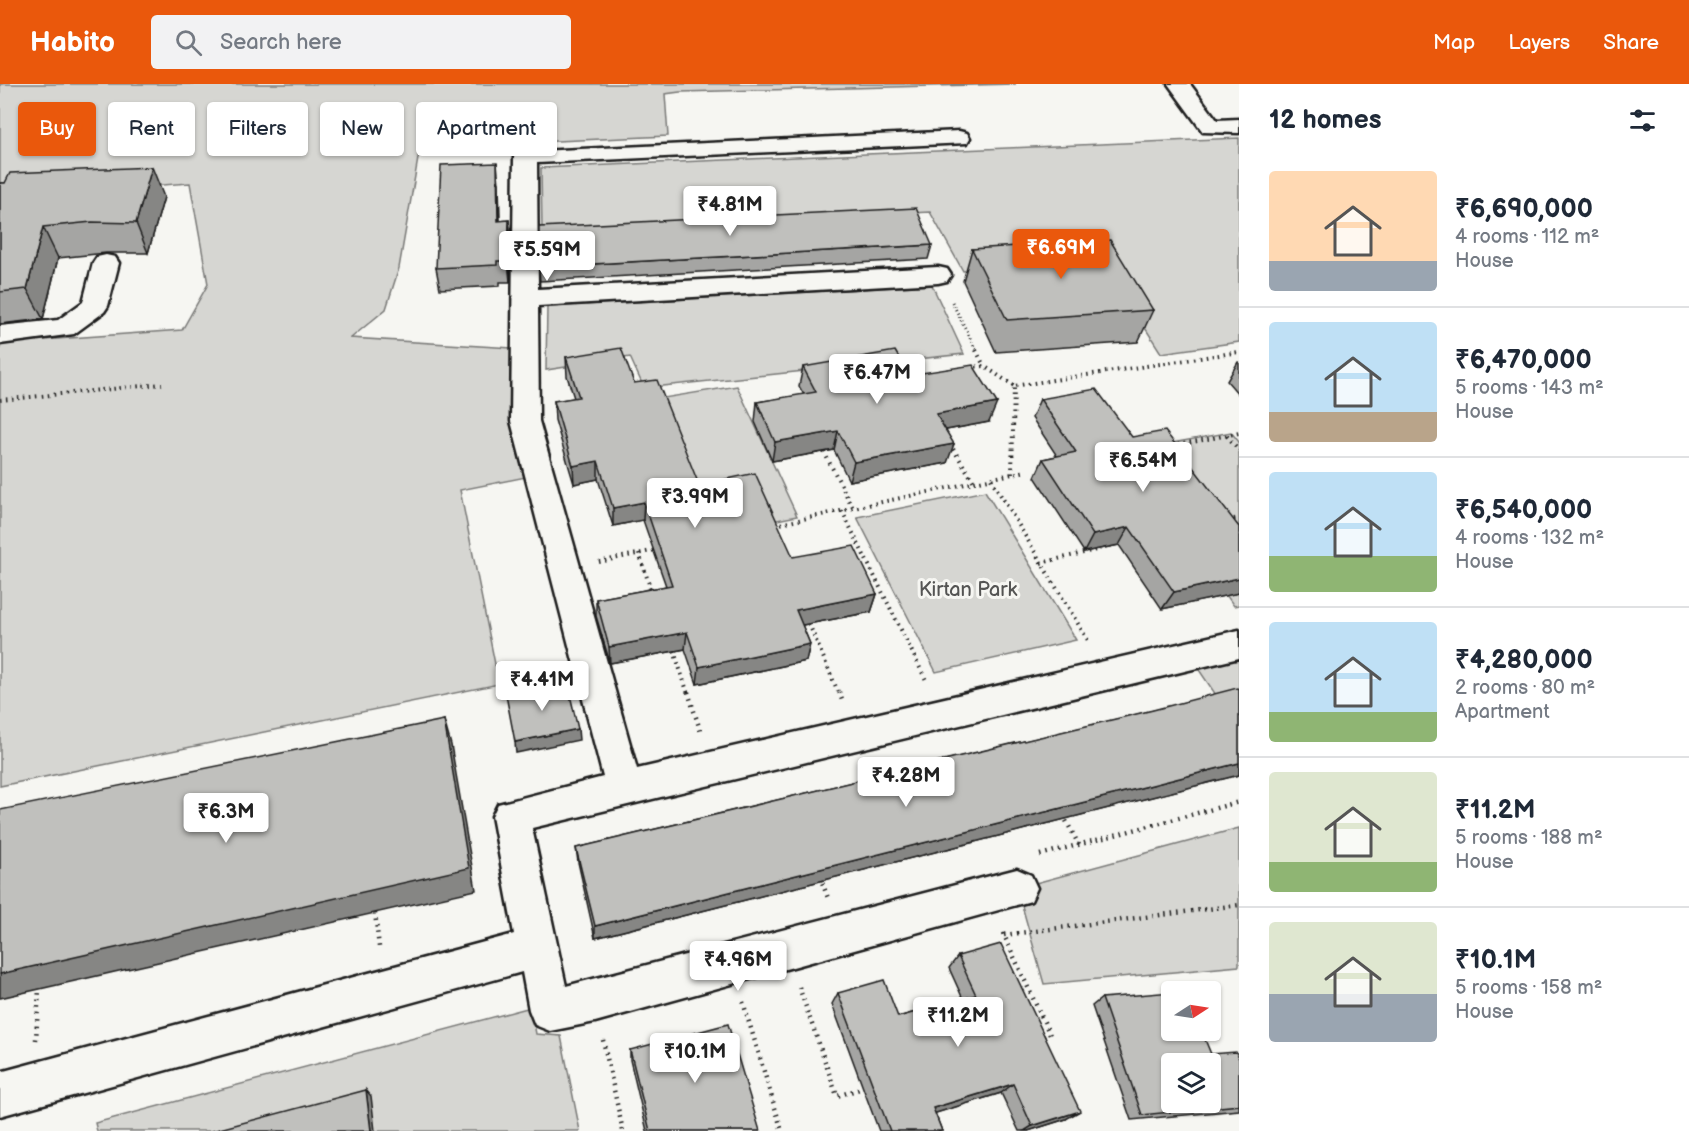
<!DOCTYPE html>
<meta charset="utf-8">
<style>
:root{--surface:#fff;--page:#f2f2f3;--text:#1f2937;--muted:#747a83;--line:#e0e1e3;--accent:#ea580c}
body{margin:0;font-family:"Balsamiq Sans",sans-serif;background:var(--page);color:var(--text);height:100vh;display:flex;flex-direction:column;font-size:22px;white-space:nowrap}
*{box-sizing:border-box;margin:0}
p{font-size:20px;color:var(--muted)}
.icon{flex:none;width:33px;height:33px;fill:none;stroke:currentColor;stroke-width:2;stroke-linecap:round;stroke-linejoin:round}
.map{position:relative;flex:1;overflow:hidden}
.panel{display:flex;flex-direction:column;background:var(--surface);width:450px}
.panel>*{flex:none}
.hud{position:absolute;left:18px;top:18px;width:570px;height:54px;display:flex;gap:12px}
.needle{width:39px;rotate:78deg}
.controls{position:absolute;left:1161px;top:897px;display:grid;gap:12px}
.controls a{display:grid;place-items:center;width:60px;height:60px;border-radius:6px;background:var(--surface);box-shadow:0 2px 4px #0004;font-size:30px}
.price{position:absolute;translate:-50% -51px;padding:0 14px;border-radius:6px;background:#fff;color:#222;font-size:20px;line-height:39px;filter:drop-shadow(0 2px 3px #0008)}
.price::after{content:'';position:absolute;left:50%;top:36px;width:18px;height:14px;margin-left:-9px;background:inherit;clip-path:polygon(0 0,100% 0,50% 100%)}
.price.on{background:var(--accent);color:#fff}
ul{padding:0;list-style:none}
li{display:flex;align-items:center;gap:18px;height:150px;padding:0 30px}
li+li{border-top:2px solid var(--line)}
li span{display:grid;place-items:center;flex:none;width:168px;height:120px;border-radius:6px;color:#555}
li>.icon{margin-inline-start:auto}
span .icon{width:72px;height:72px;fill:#fffc;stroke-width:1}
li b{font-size:26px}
h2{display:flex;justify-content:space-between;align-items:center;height:72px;padding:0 30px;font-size:26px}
.pill{padding:0 21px;border-radius:6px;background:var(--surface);box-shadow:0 2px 4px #0004;font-size:21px;line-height:54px}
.pill.on{background:var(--accent);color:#fff}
header{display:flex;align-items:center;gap:36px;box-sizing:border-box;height:84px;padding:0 30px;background:var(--accent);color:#fff}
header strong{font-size:28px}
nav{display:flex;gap:33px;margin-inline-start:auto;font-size:21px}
.search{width:420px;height:54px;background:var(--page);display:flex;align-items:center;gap:15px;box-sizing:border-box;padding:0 21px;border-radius:6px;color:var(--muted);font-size:22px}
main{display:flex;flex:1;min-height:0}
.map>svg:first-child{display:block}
.green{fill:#d6d6d2;stroke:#797977;stroke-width:1.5}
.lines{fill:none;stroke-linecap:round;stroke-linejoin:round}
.street-casing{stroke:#1c1c1c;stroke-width:5}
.path-far2{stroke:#1c1c1c;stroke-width:3;stroke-dasharray:1 3;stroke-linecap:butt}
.path-far1{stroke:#1c1c1c;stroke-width:4;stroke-dasharray:1.5 4.5;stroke-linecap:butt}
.path{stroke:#1c1c1c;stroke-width:4.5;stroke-dasharray:1.5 5;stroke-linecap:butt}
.street{fill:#f6f6f2;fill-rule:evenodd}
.wall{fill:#a5a5a3;stroke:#1c1c1c;stroke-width:1.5}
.shaded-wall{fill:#868684;stroke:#1c1c1c;stroke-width:1.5}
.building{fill:#c0c0bd;stroke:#1c1c1c;stroke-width:1.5;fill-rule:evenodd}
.labels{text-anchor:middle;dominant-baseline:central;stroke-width:6;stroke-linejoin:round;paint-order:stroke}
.park-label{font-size:20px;fill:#545453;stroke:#f6f6f2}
</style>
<header>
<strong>Habito</strong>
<div class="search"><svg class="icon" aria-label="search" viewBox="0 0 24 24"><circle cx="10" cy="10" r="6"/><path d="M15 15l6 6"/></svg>Search here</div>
<nav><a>Map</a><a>Layers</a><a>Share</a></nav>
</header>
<main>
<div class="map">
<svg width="1239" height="1047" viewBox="0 0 1239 1047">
<rect width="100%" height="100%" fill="#f6f6f2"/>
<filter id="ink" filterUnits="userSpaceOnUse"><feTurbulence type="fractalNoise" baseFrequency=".0167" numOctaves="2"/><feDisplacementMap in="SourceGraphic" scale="12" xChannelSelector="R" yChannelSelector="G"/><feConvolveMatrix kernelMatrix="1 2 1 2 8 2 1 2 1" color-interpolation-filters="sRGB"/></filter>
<g filter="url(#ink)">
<path class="green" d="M 0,0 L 1016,0 L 680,8 L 665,10 L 668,52 L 420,63 L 399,184 L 386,225 L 351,254 L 512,264 L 526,393 L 460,406 L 499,600 L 0,702 L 0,259 L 182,246 L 208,200 L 190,99 L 63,108 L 0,116 Z
M 1239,54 L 1239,258 L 1161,269 L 1102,176 L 963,187 L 930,128 L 542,147 L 541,84 Z
M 932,201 L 964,270 L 644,304 L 630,273 L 546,286 L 547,223 Z
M 737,302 L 797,432 L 684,455 L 657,315 Z
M 1231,348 L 1239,358 L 1239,521 L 1234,522 L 1183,451 L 1156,362 Z
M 985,407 L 1076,556 L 936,588 L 857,433 Z
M 1239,560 L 1239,616 L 1222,620 L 1189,571 Z
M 1239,744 L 1239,882 L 1044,900 L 1017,804 Z
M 531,923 L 536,950 L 561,952 L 580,1047 L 97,1047 L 95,1039 Z"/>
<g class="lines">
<defs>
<path id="street" d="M 1168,0 L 1190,0 L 1217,36 L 1239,35 L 1239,49 L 1203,48 Z
M 959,47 L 967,49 L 970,54 L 967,59 L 537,79 L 538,205 L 938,183 L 947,185 L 951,191 L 947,197 L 938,199 L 538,222 L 539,337 L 637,685 L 1239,546 L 1239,574 L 532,744 L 566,902 L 1017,785 L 1031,791 L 1037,804 L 1031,817 L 595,938 L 550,947 L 535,941 L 529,926 L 522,888 L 0,1032 L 0,988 L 514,850 L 492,732 L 498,720 L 603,693 L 511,337 L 514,73 L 517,68 Z
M 106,171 L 115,173 L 119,179 L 108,222 L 104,228 L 74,250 L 0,260 L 0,242 L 58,236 L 83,218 L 93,179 L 97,173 Z"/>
</defs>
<use href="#street" class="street-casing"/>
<path class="path-far2" d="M 952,218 L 977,268"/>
<path class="path-far1" d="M 976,266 L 984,282
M 970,283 L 984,282 L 1014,302
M 916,290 L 927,288
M 0,316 L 162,300
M 1227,352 L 1239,366
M 950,360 L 974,398
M 1172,362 L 1239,349
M 824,368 L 853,424
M 1012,390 L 1014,302 L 1239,268
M 991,395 L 1089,558
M 842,427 L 926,596
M 1228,436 L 1239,434
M 775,441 L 1026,387
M 639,469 L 652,509
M 599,478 L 656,466
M 1041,479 L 1100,465
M 809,540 L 839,610
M 674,567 L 688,610"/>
<path class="path" d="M 688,608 L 701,649
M 839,608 L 842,616
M 1063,731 L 1079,761
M 1040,771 L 1239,718
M 820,793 L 828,814
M 375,829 L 379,863
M 1003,849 L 1050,951 L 1041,954
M 1004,851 L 1239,821
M 799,903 L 837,1012 L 863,1004
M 743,918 L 782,1047
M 36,956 L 39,905
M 603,956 L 623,1047"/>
<use href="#street" class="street"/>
</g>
<path class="wall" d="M 0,99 L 5,99 L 164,113 L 148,169 L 106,169 L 58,174 L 43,235 L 0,240 Z
M 499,100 L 500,137 L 509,136 L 511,158 L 510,198 L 500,198 L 500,202 L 440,205 L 436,184 Z
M 932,161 L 928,175 L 540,197 L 539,183 Z
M 972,165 L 1153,226 L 1138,258 L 996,268 L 963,197 Z
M 566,273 L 634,299 L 699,401 L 793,473 L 877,510 L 871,528 L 802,541 L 810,560 L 806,577 L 697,600 L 685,565 L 610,579 L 596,532 L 596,515 L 666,502 L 643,436 L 613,442 L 598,395 L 574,400 L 555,336 L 554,317 L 574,314 L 567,292 Z
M 1238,278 L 1239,278 L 1239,311 L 1227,297 Z
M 803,283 L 909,291 L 989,338 L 946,346 L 947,379 L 849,397 L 834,366 L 772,377 L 755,338 L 757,318 L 804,311 L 799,302 Z
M 1040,315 L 1132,353 L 1239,443 L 1239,509 L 1162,525 L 1119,461 L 1084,468 L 1035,393 L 1043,375 L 1057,372 L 1032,334 Z
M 1239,606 L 1239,691 L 595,854 L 578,778 L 576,764 Z
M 958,872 L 1066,1035 L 1028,1047 L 1019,1047 L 1001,1009 L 935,1029 L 942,1047 L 879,1047 L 832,920 L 838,909 L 898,933 L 963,915 L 949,884 Z
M 1102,914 L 1211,970 L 1239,975 L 1239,1026 L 1131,1036 L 1092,922 Z
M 630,966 L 760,1047 L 647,1047 L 630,976 Z"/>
<path class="shaded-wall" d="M 497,79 L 499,100 L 500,158 L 498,137 Z
M 152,83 L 164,113 L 148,169 L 136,139 Z
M 509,136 L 511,158 L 510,198 L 508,177 Z
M 43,143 L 58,174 L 43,235 L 27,205 Z
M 997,319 L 989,338 L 930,349 L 936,330 Z
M 838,347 L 834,366 L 772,377 L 775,358 Z
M 954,360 L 947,379 L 849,397 L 854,378 Z
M 598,377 L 598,395 L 574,400 L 573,382 Z
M 644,418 L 643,436 L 613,442 L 613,424 Z
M 1129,443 L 1119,461 L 1084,468 L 1093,451 Z
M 1239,494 L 1239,509 L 1162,525 L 1174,508 Z
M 877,510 L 871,528 L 792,543 L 796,526 Z
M 687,548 L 685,565 L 610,579 L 609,563 Z
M 810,560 L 806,577 L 697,600 L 699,583 Z
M 444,636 L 451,661 L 476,806 L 0,914 L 0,890 Z
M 578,645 L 579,656 L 516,669 L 515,658 Z
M 1239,679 L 1239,691 L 595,854 L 595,842 Z
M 1013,1000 L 1001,1009 L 923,1033 L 933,1024 Z
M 366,1006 L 371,1012 L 375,1047 L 371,1047 Z
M 1080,1027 L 1066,1035 L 1028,1047 L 1024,1047 L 1032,1042 Z"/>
<path class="building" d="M 497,79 L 498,137 L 509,136 L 508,177 L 497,177 L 497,181 L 436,184 L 441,81 Z
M 152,83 L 136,139 L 92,138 L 43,143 L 27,205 L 0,208 L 0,99 L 5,99 L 10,89 Z
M 916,124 L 932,161 L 539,183 L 539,143 Z
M 1110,156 L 1153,226 L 1007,236 L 972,165 Z
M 621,264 L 634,299 L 657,296 L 699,401 L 755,389 L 793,473 L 854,462 L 877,510 L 796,526 L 810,560 L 699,583 L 687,548 L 609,563 L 596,515 L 672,501 L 644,418 L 613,424 L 598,377 L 573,382 L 554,317 L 579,313 L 566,273 Z
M 895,267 L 909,291 L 973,281 L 997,319 L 936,330 L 954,360 L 854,378 L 838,347 L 775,358 L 757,318 L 816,308 L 803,283 Z
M 1096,305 L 1132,353 L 1165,347 L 1239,443 L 1239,494 L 1174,508 L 1129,443 L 1093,451 L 1043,375 L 1076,368 L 1040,315 Z
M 567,598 L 578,645 L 515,658 L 506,611 Z
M 1237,604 L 1239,606 L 1239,679 L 595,842 L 576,764 L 1153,626 Z
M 444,636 L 469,784 L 0,890 L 0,726 Z
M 1001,860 L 1080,1027 L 1032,1042 L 1013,1000 L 933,1024 L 942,1047 L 890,1047 L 838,909 L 884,896 L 898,933 L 976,911 L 958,872 Z
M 1172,908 L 1172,946 L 1201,946 L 1211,970 L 1236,968 L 1239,975 L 1239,1021 L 1142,1031 L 1102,914 ZM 1172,980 L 1210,980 L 1210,1018 L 1172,1018 Z
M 728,940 L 760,1047 L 650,1047 L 630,966 Z
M 366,1006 L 371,1047 L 212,1047 Z"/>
</g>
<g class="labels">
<g class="park-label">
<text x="968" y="506">Kirtan Park</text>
</g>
</g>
</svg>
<div class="controls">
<a><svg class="needle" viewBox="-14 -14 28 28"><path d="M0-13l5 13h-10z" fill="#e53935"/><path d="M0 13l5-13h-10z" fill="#747a83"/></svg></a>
<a><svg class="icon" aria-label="layers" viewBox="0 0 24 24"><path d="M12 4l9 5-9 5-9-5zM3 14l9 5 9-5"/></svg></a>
</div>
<b class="price" style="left:730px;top:153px">₹4.81M</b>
<b class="price on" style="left:1061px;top:196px">₹6.69M</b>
<b class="price" style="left:547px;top:198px">₹5.59M</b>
<b class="price" style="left:877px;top:321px">₹6.47M</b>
<b class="price" style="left:1143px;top:409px">₹6.54M</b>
<b class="price" style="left:695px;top:445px">₹3.99M</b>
<b class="price" style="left:542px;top:628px">₹4.41M</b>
<b class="price" style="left:906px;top:724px">₹4.28M</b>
<b class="price" style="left:226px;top:760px">₹6.3M</b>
<b class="price" style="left:738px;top:908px">₹4.96M</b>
<b class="price" style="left:958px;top:964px">₹11.2M</b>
<b class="price" style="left:695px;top:1000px">₹10.1M</b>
<div class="hud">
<a class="pill on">Buy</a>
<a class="pill">Rent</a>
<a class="pill">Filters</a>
<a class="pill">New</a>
<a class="pill">Apartment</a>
</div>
</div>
<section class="panel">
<h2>12 homes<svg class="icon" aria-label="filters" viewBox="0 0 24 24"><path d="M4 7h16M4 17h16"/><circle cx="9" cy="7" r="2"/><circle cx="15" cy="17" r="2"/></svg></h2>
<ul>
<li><span style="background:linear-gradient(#ffd9b3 75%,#9aa5b1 0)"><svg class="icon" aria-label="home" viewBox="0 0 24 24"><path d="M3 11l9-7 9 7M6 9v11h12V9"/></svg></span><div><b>₹6,690,000</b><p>4 rooms · 112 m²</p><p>House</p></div></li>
<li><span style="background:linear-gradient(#bfe0f5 75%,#b9a48a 0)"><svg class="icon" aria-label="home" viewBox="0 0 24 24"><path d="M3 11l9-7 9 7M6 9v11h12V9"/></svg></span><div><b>₹6,470,000</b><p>5 rooms · 143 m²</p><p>House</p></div></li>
<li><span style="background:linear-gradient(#bfe0f5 70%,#8fb573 0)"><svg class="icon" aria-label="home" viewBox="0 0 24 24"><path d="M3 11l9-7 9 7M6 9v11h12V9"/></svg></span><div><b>₹6,540,000</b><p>4 rooms · 132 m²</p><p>House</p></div></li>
<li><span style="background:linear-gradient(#bfe0f5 75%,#8fb573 0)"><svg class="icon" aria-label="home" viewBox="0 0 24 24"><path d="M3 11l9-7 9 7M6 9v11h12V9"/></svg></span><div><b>₹4,280,000</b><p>2 rooms · 80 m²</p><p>Apartment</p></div></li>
<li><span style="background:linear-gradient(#dfe7d0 75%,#8fb573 0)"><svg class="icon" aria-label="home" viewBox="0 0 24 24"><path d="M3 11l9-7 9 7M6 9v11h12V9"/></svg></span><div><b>₹11.2M</b><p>5 rooms · 188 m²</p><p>House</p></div></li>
<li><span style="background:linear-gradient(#dfe7d0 60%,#9aa5b1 0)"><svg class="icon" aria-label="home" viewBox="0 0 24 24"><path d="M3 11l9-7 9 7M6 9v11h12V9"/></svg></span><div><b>₹10.1M</b><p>5 rooms · 158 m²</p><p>House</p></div></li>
</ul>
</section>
</main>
